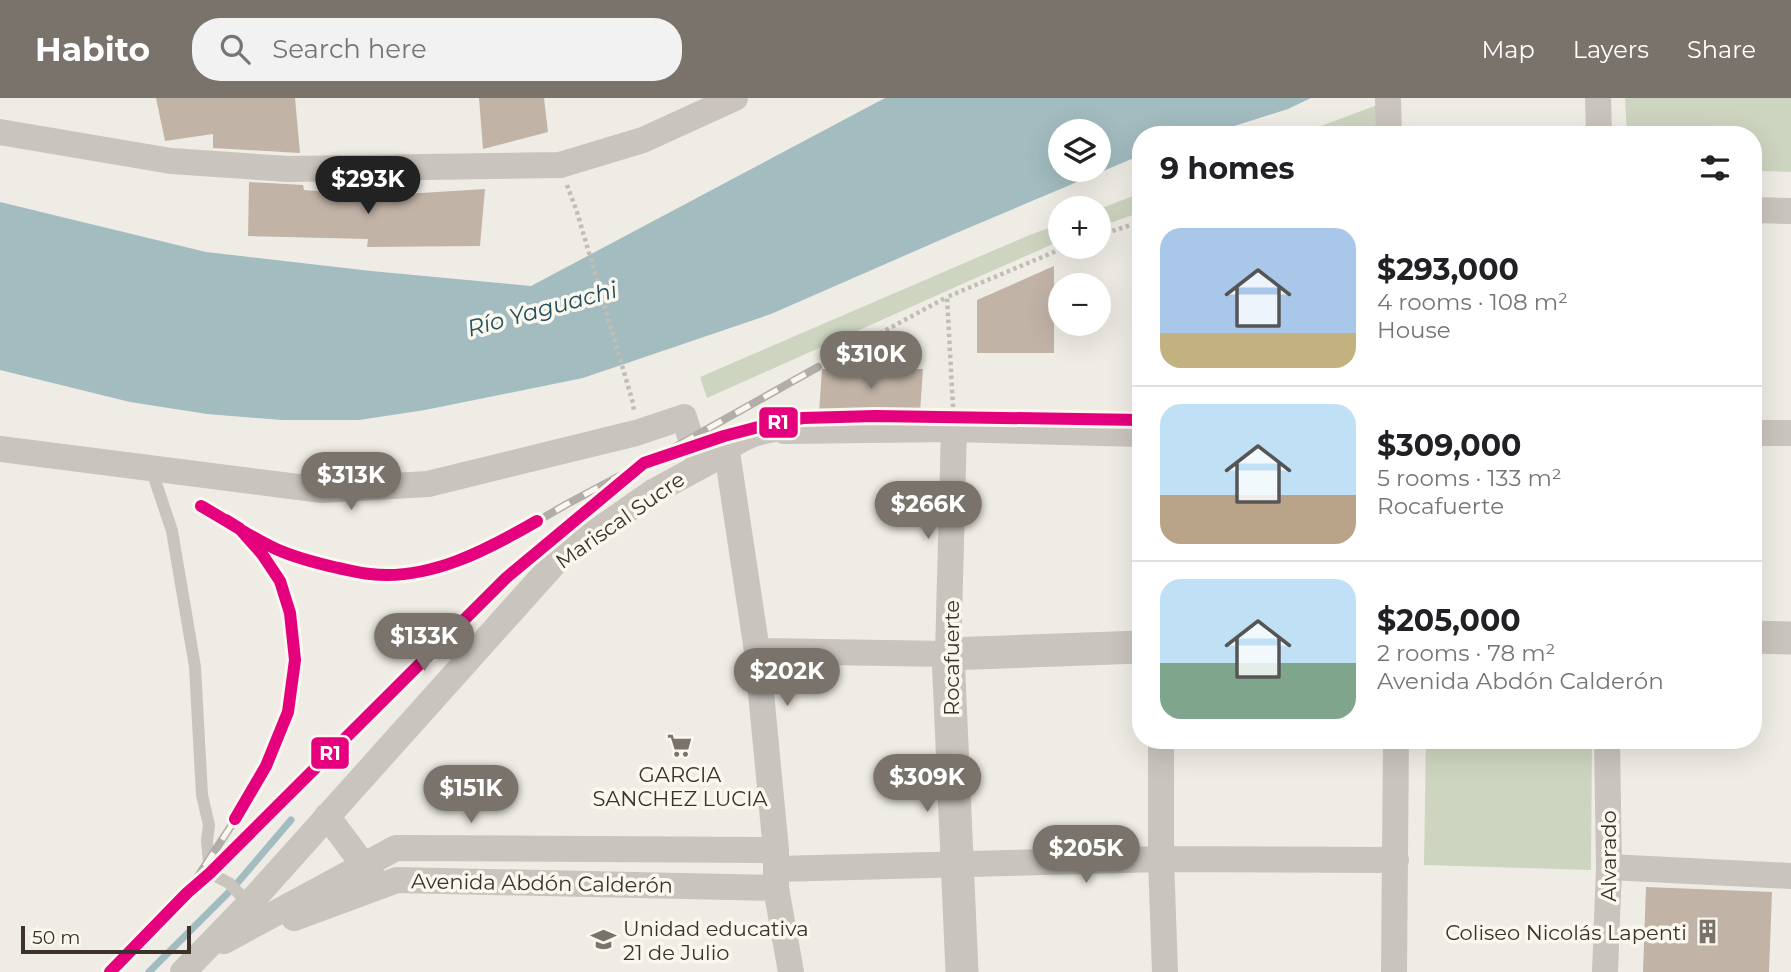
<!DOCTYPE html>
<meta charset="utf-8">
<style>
:root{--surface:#fff;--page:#f2f2f2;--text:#202124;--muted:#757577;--line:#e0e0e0;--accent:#79736c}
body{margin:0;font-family:Montserrat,sans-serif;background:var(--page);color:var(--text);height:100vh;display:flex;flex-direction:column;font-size:26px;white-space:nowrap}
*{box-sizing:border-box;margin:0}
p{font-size:23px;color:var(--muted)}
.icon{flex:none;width:38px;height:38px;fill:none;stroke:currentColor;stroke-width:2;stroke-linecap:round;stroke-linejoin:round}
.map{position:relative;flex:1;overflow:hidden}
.side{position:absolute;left:1132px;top:28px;width:630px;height:623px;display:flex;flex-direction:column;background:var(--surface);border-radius:28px;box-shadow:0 7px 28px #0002}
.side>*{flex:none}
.buttons{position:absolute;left:1048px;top:21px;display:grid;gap:14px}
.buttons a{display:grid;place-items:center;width:63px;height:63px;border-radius:50%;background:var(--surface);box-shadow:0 7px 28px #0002;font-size:35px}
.scale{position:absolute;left:21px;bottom:18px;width:170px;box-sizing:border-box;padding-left:7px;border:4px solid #3a322b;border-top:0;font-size:19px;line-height:24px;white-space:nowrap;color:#3a322b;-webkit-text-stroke:5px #faf7ee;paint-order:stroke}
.price{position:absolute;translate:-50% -60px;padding:0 16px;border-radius:24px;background:var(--accent);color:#fff;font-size:23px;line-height:46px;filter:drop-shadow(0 2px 4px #0008)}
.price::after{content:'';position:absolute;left:50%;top:42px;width:21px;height:16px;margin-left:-10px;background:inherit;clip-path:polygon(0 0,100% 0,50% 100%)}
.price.selected{background:#222;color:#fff}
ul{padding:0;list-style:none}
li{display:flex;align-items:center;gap:21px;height:175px;padding:0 28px}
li+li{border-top:2px solid var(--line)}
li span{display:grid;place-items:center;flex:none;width:196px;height:140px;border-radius:21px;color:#555}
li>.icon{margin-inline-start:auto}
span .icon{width:84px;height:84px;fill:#fffc;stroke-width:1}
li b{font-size:30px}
h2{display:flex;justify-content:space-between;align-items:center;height:84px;padding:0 28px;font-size:30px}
header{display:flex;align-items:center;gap:42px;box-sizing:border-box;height:98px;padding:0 35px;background:var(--accent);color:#fff}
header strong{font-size:33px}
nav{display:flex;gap:38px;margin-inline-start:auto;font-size:24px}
.search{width:490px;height:63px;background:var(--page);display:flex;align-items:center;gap:18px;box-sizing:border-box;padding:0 24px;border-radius:28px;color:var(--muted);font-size:26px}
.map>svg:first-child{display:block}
.green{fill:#cdd5c0}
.water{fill:#a2bcc0;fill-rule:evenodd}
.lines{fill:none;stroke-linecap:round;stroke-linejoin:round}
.stream{stroke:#a2bcc0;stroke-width:7}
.building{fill:#c2b3a7}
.path{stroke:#c2bdb6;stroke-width:4.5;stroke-dasharray:3.5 3.5;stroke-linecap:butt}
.service{stroke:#c9c4be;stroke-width:12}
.pedestrian{stroke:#c9c4be;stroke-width:19}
.minor{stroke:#c9c4be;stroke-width:26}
.tertiary{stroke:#c9c4be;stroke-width:33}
.rail-casing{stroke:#b1ada8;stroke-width:8}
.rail{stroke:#faf7ee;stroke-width:5;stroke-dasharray:16;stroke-linecap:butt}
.rail-1-casing{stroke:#faf7ee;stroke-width:18}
.rail-1{stroke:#e5007d;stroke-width:12}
.labels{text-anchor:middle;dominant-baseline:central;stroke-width:7;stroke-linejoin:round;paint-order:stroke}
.street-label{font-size:21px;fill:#3a322b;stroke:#faf7ee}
.poi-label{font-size:21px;fill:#3a322b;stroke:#faf7ee}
.water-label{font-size:23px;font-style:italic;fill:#214f5b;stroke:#faf7ee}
.line-badge{stroke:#faf7ee;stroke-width:2.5}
.badge-label{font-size:19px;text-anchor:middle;font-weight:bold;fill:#fff}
</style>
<header>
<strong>Habito</strong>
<div class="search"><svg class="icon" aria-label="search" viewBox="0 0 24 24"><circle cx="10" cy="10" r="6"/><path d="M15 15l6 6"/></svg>Search here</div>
<nav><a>Map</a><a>Layers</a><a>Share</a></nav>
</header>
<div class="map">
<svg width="1791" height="874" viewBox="0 0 1791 874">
<rect width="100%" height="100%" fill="#efece5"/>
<path class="green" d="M 1625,0 L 1791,0 L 1791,74 L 1762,73 L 1754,56 L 1754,37 L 1627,37 Z
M 1377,7 L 1377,37 L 1297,37 Z
M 1141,95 L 1141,114 L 1099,129 L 1099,111 Z
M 1060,126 L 1060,143 L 969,183 L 707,300 L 700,279 L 1027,138 Z
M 1426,642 L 1592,642 L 1591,772 L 1424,767 Z"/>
<path class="water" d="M 885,0 L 1311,0 L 1288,11 L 1206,37 L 1141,37 L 1141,57 L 954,136 L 771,216 L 583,280 L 425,312 L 359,322 L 282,322 L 207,316 L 130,304 L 0,272 L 0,104 L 206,154 L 371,173 L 531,188 ZM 1060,33 L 1099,33 L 1099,72 L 1060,72 Z"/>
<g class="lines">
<path class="stream" d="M 149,874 L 233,790 L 291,722"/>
</g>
<path class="building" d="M 156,0 L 295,0 L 300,55 L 213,50 L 213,36 L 165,43 Z
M 479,0 L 544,0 L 548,34 L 483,51 Z
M 249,84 L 303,87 L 304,92 L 340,95 L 340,100 L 485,91 L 480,148 L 367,149 L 368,141 L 248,138 Z
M 1054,168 L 1054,255 L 977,255 L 977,202 Z
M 822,271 L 923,271 L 920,315 L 819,315 Z
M 1646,789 L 1772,794 L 1769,874 L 1643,874 Z"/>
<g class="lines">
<path class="path" d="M 567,87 L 577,114 L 633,305 L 634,314
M 1099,137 L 1141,124
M 818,269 L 947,199
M 953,309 L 947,199 L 1066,149"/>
<path class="service" d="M 151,370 L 172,433 L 195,569 L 202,697 L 209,727 L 207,743 L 210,775 L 229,785 L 249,806"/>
<path class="pedestrian" d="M 727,354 C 748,341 759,336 784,333"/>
<path class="minor" d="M 1598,0 L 1599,37
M 1388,2 L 1389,37
M 0,34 L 171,63 L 288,71 L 560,67 L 643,42 L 735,0
M 1754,112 L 1791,113
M 784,333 L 954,331 L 1141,336
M 1754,335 L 1791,335
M 0,351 L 322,392 L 428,386 L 636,335 L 684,319 L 693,348 L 702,367
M 757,553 L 948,556 L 954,331
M 1161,642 L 1161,761 L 1165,874
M 327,718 L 374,781
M 1609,769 L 1791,778
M 777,771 L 1161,761 L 1396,762
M 294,820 L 397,782 L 776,790
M 224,843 L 396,750 L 776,752
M 183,874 L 249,806 L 560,459 L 653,394 L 727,354 L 757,553 L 776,752 L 776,790 L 791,874
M 1394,874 L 1396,642
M 1605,874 L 1609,769 L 1607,642"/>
<path class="tertiary" d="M 1754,539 L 1791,540
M 962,874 L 948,556 L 1141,549"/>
<defs>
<path id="rail" d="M 652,362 L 818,269
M 201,408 L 274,450 L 308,464 L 370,476 L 399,477 L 426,472 L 461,462 L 515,436 L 567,406 L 644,365
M 187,795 L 237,719 L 266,668 L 288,614 L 295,562 L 290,515 L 280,483 L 262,456 L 247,439"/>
</defs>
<use href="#rail" class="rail-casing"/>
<use href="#rail" class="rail"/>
<defs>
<path id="rail-1" d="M 201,408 C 226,422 250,439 276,451 C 296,460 316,465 338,470 C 348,472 359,475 370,476 C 429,483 487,452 537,423
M 226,422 L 239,430 L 262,456 L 280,483 L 290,515 L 295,562 L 288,614 L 266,668 L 235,721
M 110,874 L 187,795 L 210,775 L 506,480 L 644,365 L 724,338 L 770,326 L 803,320 L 875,318 L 1141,322"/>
</defs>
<use href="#rail-1" class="rail-1-casing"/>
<use href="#rail-1" class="rail-1"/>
</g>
<defs>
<symbol id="supermarket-bare" viewBox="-9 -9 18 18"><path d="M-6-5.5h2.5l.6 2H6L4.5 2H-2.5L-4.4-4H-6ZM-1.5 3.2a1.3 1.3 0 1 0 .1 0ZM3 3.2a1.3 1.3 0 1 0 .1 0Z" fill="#79736c" stroke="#faf7ee" stroke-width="2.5" paint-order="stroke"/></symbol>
<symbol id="building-bare" viewBox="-9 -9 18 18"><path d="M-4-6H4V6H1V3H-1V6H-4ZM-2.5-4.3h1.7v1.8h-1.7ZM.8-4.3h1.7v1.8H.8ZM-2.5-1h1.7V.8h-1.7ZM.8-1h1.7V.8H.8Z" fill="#79736c" stroke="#faf7ee" stroke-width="2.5" paint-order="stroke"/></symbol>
<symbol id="school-bare" viewBox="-9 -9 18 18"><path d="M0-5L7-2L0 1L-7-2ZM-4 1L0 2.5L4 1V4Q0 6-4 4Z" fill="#79736c" stroke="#faf7ee" stroke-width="2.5" paint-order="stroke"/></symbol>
</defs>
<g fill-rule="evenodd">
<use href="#supermarket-bare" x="662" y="630" width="35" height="35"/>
<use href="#building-bare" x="1690" y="816" width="35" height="35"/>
<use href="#school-bare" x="586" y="824" width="35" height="35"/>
</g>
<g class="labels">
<g class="street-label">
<text transform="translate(620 422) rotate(-35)">Mariscal Sucre</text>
<text transform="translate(951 560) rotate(-90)">Rocafuerte</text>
<text transform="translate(1608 758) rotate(-90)">Alvarado</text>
<text transform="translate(542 785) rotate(1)">Avenida Abdón Calderón</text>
</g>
<g class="poi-label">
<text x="680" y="676">GARCIA<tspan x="680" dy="24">SANCHEZ LUCIA</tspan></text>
<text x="623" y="830" text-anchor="start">Unidad educativa<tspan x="623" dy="24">21 de Julio</tspan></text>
<text x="1687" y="834" text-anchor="end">Coliseo Nicolás Lapenti</text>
</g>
<g class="water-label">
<text transform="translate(542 211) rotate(-15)">Río Yaguachi</text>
</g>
</g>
<g class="line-badge">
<rect x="758" y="308" width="41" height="33" rx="7" fill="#e5007d"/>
<rect x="310" y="638" width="40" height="34" rx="7" fill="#e5007d"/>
</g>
<g class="badge-label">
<text x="778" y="331">R1</text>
<text x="330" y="662">R1</text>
</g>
</svg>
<div class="buttons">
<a><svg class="icon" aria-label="layers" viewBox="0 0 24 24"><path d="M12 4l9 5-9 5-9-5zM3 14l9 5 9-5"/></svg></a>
<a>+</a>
<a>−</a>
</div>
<div class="scale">50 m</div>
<b class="price selected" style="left:368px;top:118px">$293K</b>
<b class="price" style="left:871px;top:293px">$310K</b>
<b class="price" style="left:351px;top:414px">$313K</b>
<b class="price" style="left:928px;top:443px">$266K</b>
<b class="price" style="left:424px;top:575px">$133K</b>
<b class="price" style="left:787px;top:610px">$202K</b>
<b class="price" style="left:927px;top:716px">$309K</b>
<b class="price" style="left:471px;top:727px">$151K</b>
<b class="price" style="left:1086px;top:787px">$205K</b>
<section class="side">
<h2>9 homes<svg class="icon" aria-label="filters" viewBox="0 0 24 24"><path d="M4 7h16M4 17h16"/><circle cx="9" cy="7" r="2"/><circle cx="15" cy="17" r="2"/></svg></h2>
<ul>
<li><span style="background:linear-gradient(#a9c7e8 75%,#c2b280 0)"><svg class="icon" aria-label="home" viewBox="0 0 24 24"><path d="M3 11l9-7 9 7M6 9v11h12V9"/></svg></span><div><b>$293,000</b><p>4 rooms · 108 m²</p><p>House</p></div></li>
<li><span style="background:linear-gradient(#bfe0f5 65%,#b9a48a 0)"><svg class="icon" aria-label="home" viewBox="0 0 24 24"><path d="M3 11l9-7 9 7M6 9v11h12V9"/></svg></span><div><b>$309,000</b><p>5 rooms · 133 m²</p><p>Rocafuerte</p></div></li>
<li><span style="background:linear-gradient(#bfe0f5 60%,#7fa58c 0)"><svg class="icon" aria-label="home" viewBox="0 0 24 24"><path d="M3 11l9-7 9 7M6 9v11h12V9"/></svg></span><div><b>$205,000</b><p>2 rooms · 78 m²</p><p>Avenida Abdón Calderón</p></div></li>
</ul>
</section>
</div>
